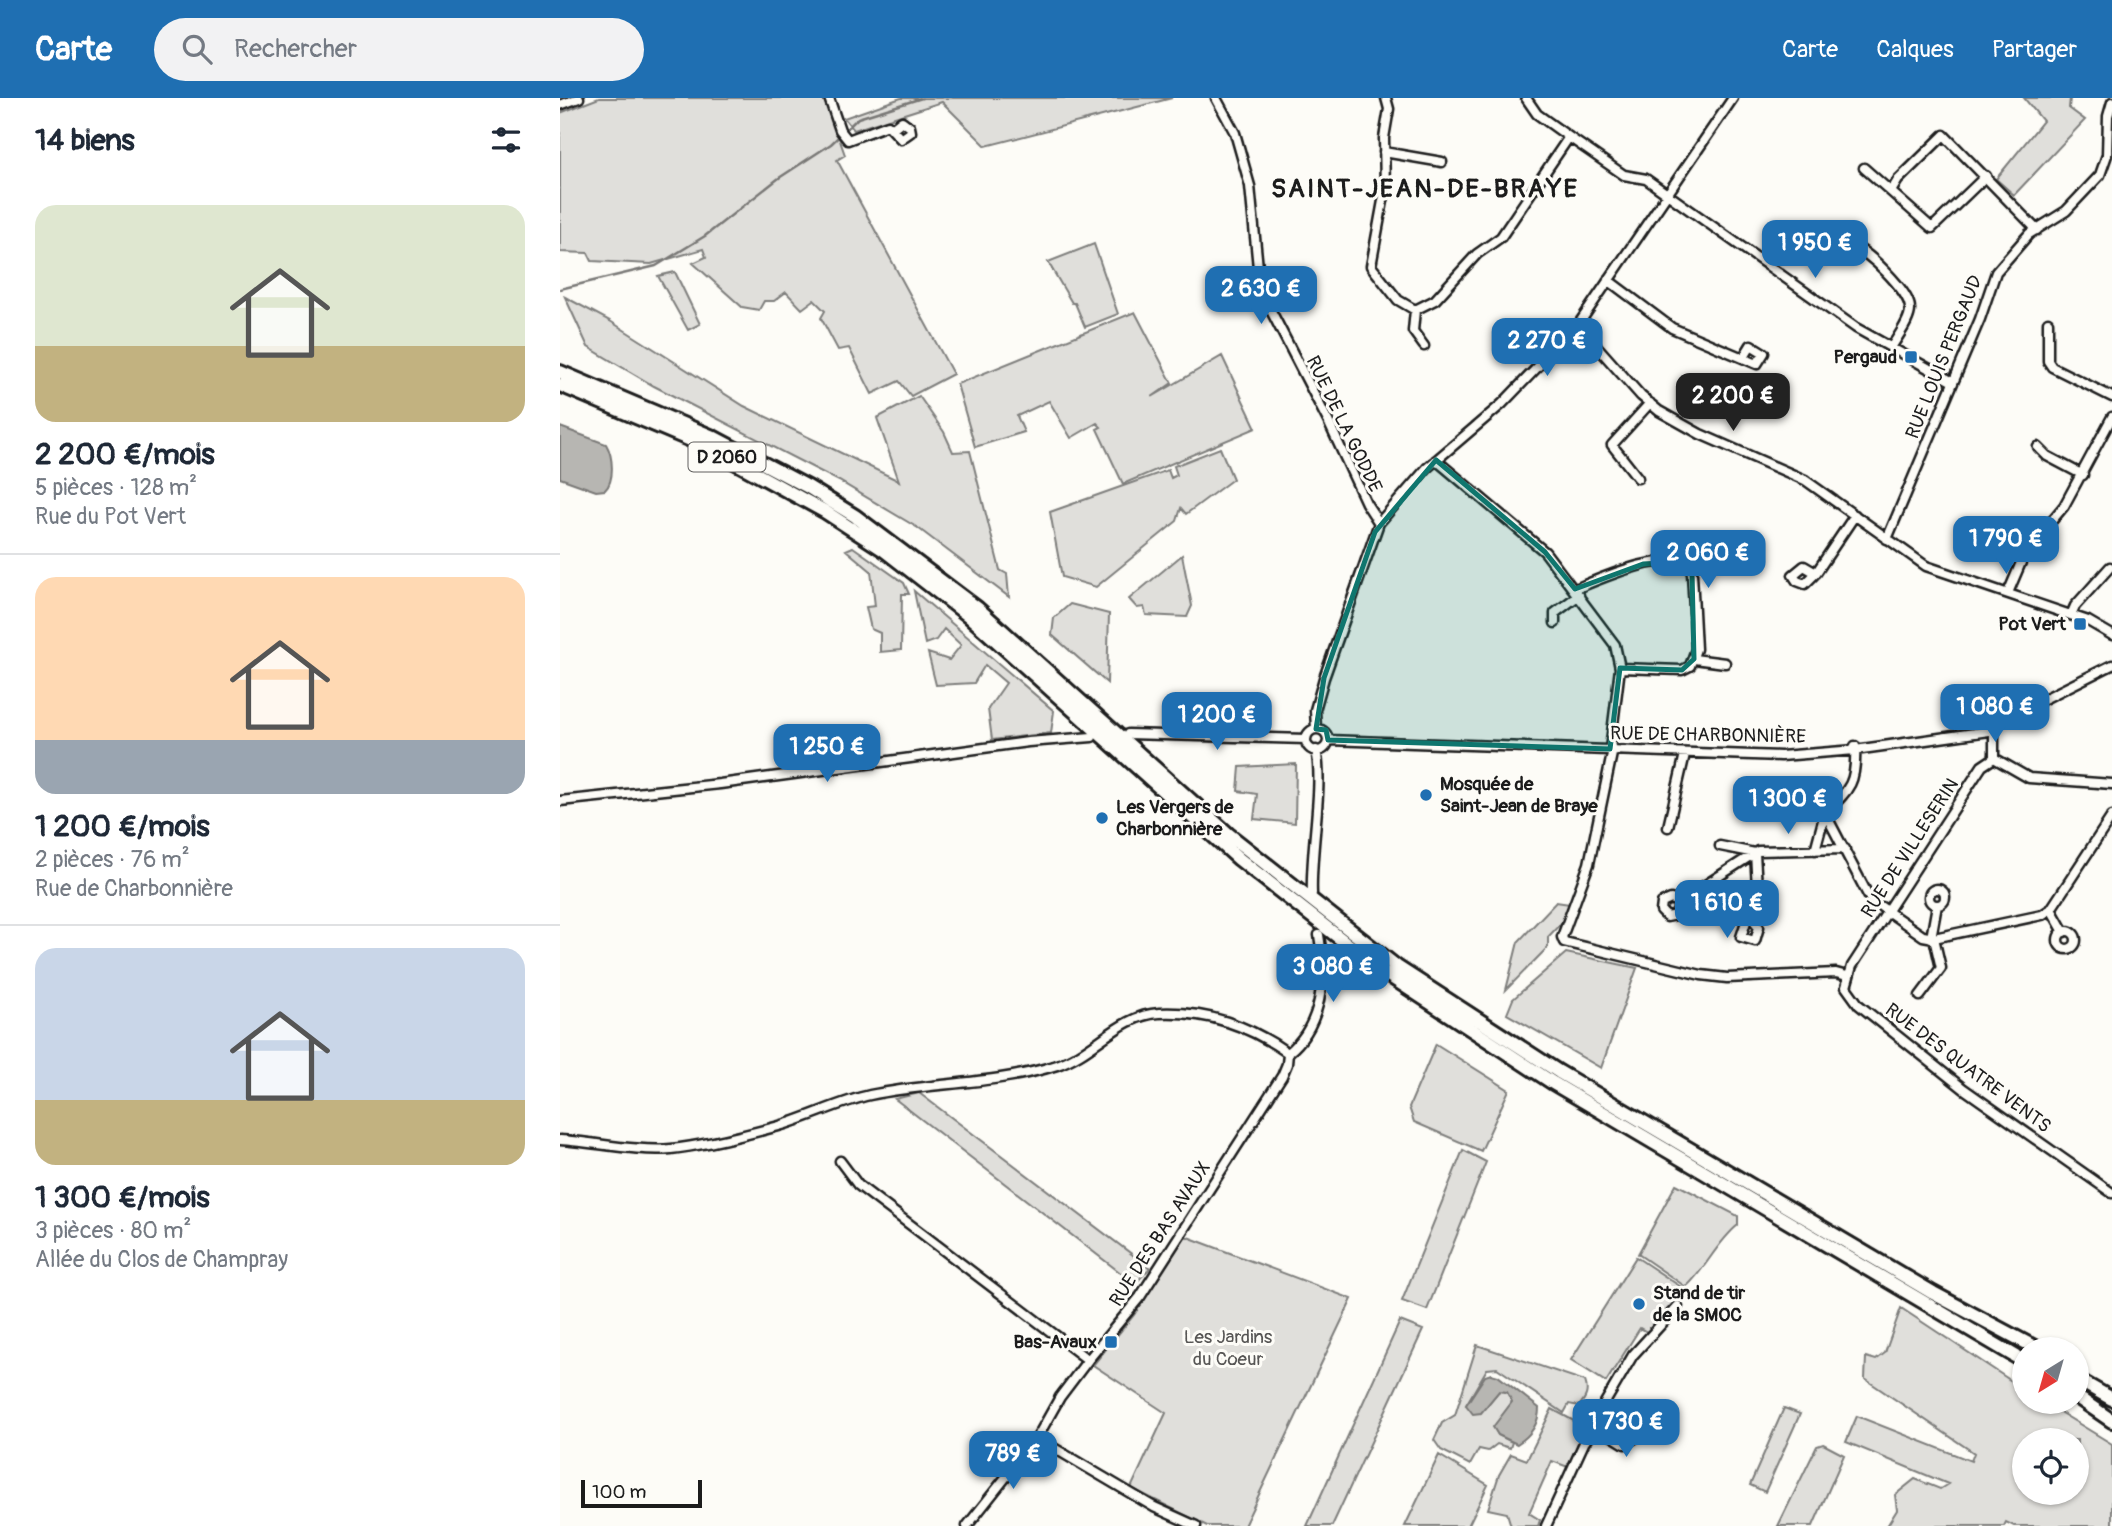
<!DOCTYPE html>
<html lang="fr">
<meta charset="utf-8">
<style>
:root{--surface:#fff;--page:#f2f2f3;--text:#1f2937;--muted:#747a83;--line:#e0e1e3;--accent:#1f6fb2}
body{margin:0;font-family:Pangolin,sans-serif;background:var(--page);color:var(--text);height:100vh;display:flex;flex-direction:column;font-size:26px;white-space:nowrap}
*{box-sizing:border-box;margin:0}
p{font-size:23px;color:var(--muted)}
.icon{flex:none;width:38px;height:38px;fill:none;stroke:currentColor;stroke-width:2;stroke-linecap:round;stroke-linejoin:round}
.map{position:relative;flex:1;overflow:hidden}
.panel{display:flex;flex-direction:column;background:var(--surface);width:560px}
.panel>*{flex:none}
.needle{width:46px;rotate:217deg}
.tools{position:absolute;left:1452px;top:1239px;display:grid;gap:14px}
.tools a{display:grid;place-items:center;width:77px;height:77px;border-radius:50%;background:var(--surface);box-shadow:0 2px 5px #0004;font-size:35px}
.scale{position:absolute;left:21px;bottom:18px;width:121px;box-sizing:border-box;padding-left:7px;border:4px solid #1c1c1c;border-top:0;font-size:19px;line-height:24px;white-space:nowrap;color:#1c1c1c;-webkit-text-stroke:5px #fdfcf7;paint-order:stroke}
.price{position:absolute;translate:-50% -60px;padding:0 16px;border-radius:14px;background:var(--accent);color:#fff;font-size:23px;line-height:46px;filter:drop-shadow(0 2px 4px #0008)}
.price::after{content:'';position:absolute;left:50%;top:42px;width:21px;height:16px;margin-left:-10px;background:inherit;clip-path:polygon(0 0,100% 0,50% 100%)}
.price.current{background:#222;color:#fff}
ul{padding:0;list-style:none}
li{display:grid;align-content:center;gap:14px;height:371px;padding:0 35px}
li+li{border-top:2px solid var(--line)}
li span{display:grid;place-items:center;height:217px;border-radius:21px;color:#555}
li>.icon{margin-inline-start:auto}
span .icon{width:126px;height:126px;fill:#fffc;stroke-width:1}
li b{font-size:30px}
h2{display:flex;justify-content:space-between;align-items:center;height:84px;padding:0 35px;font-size:30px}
header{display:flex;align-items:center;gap:42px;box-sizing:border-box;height:98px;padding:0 35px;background:var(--accent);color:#fff}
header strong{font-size:33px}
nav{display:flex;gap:38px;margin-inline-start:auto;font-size:24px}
.search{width:490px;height:63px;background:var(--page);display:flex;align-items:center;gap:18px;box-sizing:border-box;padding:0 24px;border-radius:38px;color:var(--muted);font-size:26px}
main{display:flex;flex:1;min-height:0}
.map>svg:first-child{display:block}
.green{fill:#e0dfdb;stroke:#7e7e7c;stroke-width:2;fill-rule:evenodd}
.water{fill:#b7b6b2;stroke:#797876;stroke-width:2}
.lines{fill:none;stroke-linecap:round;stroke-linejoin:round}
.stream{stroke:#797876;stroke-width:2.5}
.minor-casing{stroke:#1c1c1c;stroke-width:13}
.highway-casing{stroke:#1c1c1c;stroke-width:18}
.minor{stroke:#fdfcf7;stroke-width:8}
.highway{stroke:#fdfcf7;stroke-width:12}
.marked{fill:#0f766e;fill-opacity:0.2;stroke:#0f766e;stroke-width:5;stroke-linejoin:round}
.poi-dot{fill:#1f6fb2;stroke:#fdfcf7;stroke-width:2.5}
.labels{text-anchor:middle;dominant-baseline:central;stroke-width:6;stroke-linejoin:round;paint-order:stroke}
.shield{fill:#fdfcf7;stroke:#605f5e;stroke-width:2}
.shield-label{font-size:18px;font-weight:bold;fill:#1c1c1c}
.poi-label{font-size:19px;font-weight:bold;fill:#1c1c1c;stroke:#fdfcf7;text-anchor:end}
.street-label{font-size:19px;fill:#1c1c1c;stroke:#fdfcf7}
.park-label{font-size:19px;fill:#575655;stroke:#fdfcf7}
.district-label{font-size:26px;font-weight:bold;letter-spacing:2px;fill:#1c1c1c;stroke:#fdfcf7}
</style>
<header>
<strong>Carte</strong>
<div class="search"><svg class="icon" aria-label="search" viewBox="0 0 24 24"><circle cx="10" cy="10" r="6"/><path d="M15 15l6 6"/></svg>Rechercher</div>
<nav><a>Carte</a><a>Calques</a><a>Partager</a></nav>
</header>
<main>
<section class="panel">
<h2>14 biens<svg class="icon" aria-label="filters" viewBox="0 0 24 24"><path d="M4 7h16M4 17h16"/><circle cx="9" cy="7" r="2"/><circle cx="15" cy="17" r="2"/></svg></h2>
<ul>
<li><span style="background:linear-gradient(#dfe7d0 65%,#c2b280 0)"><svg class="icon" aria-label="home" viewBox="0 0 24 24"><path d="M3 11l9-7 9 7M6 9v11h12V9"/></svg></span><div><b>2 200 €/mois</b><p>5 pièces · 128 m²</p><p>Rue du Pot Vert</p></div></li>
<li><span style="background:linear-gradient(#ffd9b3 75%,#9aa5b1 0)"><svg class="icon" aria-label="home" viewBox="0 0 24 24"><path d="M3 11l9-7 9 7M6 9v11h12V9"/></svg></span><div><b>1 200 €/mois</b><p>2 pièces · 76 m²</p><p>Rue de Charbonnière</p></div></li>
<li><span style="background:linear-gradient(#c9d6e8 70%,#c2b280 0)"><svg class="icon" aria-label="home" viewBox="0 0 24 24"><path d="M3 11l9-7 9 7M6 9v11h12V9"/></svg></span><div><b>1 300 €/mois</b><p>3 pièces · 80 m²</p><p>Allée du Clos de Champray</p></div></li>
</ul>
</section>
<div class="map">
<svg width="1552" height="1428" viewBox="0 0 1552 1428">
<rect width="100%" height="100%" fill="#fdfcf7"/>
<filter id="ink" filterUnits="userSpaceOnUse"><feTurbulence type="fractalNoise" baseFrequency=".0143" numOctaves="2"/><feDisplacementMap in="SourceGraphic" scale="14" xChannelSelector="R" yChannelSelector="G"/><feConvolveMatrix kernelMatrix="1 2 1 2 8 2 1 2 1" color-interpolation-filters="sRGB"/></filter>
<g filter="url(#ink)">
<path class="green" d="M 39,0 L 265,0 L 285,57 L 277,62 L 393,276 L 351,298 L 339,283 L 312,296 L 289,250 L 278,252 L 261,220 L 265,213 L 254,202 L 242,211 L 226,194 L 214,203 L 204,203 L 199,212 L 182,209 L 133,165 L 146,159 L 143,151 L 91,166 L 32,163 L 28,155 L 0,154 L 0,15 Z
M 341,0 L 612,0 L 426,48 L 382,4 L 294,32 L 284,20 Z
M 1464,0 L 1510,0 L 1509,10 L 1525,22 L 1454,97 L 1436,81 L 1483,23 Z
M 534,146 L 558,216 L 525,229 L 515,205 L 512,205 L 488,164 Z
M 115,174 L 140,226 L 128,232 L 98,178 Z
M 5,199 L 50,223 L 184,308 L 339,383 L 317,320 L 359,298 L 384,334 L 393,354 L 410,353 L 440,472 L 447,476 L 449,499 L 358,430 L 279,383 L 94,288 L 28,249 Z
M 575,214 L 612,285 L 592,299 L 662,258 L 696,330 L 563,386 L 537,331 L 541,329 L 537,325 L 511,340 L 489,303 L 457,318 L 464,334 L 415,349 L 397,286 Z
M 660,350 L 673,381 L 626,416 L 621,410 L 617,423 L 536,489 L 502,479 L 490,414 L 608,372 L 611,380 L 617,377 L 614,368 Z
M 293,449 L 344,485 L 349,496 L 342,496 L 341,552 L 320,554 L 320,535 L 311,531 L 306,509 L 315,508 L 311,473 L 286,452 Z
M 622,457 L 632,508 L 627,519 L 586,517 L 584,509 L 577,510 L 569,501 Z
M 354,493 L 494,613 L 491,635 L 432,642 L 428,611 L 446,585 L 425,567 L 414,585 L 376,587 L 368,555 L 389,562 L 401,547 L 384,531 L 376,542 L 365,546 Z
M 510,506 L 549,516 L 547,585 L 492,537 L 494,520 Z
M 736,666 L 735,725 L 694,721 L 697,696 L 678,693 L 680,669 Z
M 996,804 L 1010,806 L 1006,820 L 988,839 L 988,849 L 946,892 L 958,844 Z
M 1006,855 L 1077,870 L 1041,970 L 947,916 L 953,901 Z
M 876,946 L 949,992 L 921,1053 L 854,1024 L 849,1009 Z
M 359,995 L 590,1170 L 575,1186 L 335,1001 Z
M 903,1052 L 926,1064 L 867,1212 L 842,1203 Z
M 1116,1086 L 1178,1118 L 1178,1127 C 1156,1145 1146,1171 1126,1189 L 1078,1156 Z
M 625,1138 L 792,1201 L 684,1428 L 647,1428 L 571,1390 L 606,1315 L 533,1267 L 574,1217 Z
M 1076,1159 L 1124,1191 L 1101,1222 L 1087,1234 L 1080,1230 L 1046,1284 L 1011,1262 Z
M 1341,1210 L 1465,1292 L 1465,1304 L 1483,1304 L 1552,1346 L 1552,1428 L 1454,1428 L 1446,1424 L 1444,1428 L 1327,1428 L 1337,1412 L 1335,1397 L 1355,1381 L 1380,1391 L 1388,1386 L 1286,1344 L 1297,1318 L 1411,1363 L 1414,1355 L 1305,1281 L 1306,1259 L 1316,1262 L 1325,1255 ZM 1465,1342 L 1517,1342 L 1517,1395 L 1465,1395 Z
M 840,1223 L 863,1232 L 772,1428 L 747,1428 Z
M 917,1247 L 1025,1283 C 1029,1294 1026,1300 1019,1308 L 1009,1306 L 1004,1315 L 937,1270 L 927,1271 L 906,1307 L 920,1315 L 939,1293 L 947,1294 L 952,1304 L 934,1329 L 938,1337 L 952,1344 L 950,1350 L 937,1346 L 928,1353 L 919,1351 L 910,1367 L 881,1352 L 874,1342 L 882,1325 L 895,1317 Z
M 1224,1310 L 1240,1316 L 1205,1394 L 1190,1387 Z
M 992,1311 L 1025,1329 L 1008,1369 L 992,1363 L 969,1415 L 980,1422 L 978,1428 L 951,1428 L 947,1415 L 928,1411 L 939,1377 L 951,1356 L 967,1362 Z
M 1263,1346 L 1284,1357 L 1253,1428 L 1218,1428 L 1257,1348 Z
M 879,1357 L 928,1387 L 908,1428 L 845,1428 Z"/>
<path class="water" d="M 0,329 L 46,346 C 53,358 55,382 45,392 L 36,393 L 0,380 Z
M 931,1276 L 938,1278 L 979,1310 C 979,1326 970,1338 957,1346 L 938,1337 L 933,1329 L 952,1304 L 947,1294 L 939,1293 L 921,1315 L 913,1316 L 906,1307 L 925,1278 Z"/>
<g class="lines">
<path class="stream" d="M 0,191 L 96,168 L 145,138 L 219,80 L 271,46 L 298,20 L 362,0"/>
<defs>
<path id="minor" d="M 269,0 L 280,32 L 288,42 L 328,27 L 341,41 L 351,34 L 350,29 L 342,23 L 333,30
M 656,0 L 675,35 L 690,88 L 699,180 L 707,205 L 768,323 L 806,405 L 819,425
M 826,0 L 829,11 L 824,40 L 825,92 L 811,168 L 838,202 L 855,212 L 875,202 L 917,156 L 941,139 L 1009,39
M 966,0 L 977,16 L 1009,39 L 1064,77 L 1086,81 L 1296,230 L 1393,284
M 0,7 L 19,0
M 824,54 L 882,64
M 1304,70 L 1372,130 L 1426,78
M 1332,92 L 1338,82 L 1384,37 L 1477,132
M 1291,147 C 1307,152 1349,193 1350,210 C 1351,222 1337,239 1331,250
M 1048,182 L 1112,230 L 1197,266 L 1204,255 L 1191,247 L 1183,260
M 855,212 L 853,233 L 864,248
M 1488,224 L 1488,263 L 1492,269 L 1552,299
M 1018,227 L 1081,298 L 1099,313 L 1140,336 L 1245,382 L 1366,468 L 1528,523 L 1552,537
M 1478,349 L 1487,358 L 1523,377
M 876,362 L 985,454 L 1055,547 L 1060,570 L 1050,651
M 1078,380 L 1052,347 L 1090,305
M 1327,441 L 1420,221 L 1436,174 L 1469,136 L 1506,113 L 1540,77 L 1547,57 L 1548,18 L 1552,4
M 1129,469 L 1145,450
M 1256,475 L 1245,486 L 1237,483 L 1233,477 L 1244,468 L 1256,475 L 1295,417
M 1015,491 C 1040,481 1105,451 1129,469 L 1132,475 L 1136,551 L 1130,568 L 1122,572 L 1060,570
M 1448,495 L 1465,455 L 1504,408 L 1552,319
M 1511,517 L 1515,508 L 1550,469
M 995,525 L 995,515 L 1019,497
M 1134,561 L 1165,565
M 1434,630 L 1434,660
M 756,631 L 755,612 L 764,580 L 819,425 L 867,370 L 942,306 L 1018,227 L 1173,0
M746 642a11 11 0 1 1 22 0a11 11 0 1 1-22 0Z
M 568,636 L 746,641
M 768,642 L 1221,658 L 1295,652 L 1429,633 L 1440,623 L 1552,567
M 1295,648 C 1297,685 1290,691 1265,715 L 1310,801 L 1363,838 L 1374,840 L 1482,817 L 1491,811 L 1552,718
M 1053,651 L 1029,766 L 1002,839 L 1004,844 L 1141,877 L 1167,880 L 1276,875 L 1287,878
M 1434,660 L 1422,668 L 1292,868 L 1286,889 L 1299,907 L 1404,991 L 1552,1095
M 1434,660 L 1469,680 L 1552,686
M 0,703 L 160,686 L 468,644 L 532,639
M 1108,729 L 1125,656
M 1160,748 L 1195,755 L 1197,790 L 1181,839 L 1195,843 L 1199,829 L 1190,818
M 1255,752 L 1265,715
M1369 799a8 8 0 1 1 16 0a8 8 0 1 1-16 0Z
M 752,795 C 750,754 764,687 756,652
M 1119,804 L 1117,817 L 1107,819 L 1101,813 L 1102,805 L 1111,801 L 1119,804 L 1198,753 L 1285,751
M 1491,811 L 1504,834
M1498 842a9 9 0 1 1 18 0a9 9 0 1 1-18 0Z
M 1371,840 L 1377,807
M 1360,898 L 1381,870 L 1374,840
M 728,955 C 763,927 766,879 759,837
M 0,1042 C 34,1044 77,1054 111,1051 C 141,1048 189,1036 219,1028 C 250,1019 279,1004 310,997 C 372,984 436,987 497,967 C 535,954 560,917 599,915 C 648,913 688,927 728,955
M 280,1063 L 298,1087 L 528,1262
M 1036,1328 L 1065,1346 L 1089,1332 L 1108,1334
M 477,1340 L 594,1409 L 636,1428
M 407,1428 L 477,1340 L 500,1299 L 528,1262 L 580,1199 L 722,978 L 727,966 L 728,955
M 986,1428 L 1024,1345 L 1036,1328 L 1036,1320 L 1073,1257 L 1118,1208"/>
<path id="highway" d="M 0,274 L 153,339 L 248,389 L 295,418 L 417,510 L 668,736 L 837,869 L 999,974 L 1373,1195 L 1478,1251
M 0,287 L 147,349 L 264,413 L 324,452 L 409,518 L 679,761 L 819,871 L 993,985 L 1465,1264
M 1517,1281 L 1552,1301
M 1517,1299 L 1552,1323"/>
</defs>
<use href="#minor" class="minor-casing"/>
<use href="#highway" class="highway-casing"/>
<use href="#minor" class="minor"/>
<use href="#highway" class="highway"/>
</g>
</g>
<path class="marked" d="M 876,362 L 985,454 L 1015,491 L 1083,466 L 1124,464 L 1132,475 L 1134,561 L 1122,572 L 1060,570 L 1050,651 L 768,642 L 766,632 L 756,631 L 764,580 L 815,434 Z"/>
<g class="poi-dot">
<rect x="1344" y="252" width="14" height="14" rx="3.5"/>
<rect x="1513" y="519" width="14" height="14" rx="3.5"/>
<circle cx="866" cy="697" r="7"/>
<circle cx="542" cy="720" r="7"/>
<circle cx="1079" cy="1206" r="7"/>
<rect x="544" y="1237" width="14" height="14" rx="3.5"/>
</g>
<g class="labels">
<rect class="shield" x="128.5" y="344.5" width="77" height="29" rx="5"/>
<g class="shield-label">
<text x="167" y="359">D 2060</text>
</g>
<g class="poi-label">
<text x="1337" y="259">Pergaud</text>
<text x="1506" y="526">Pot Vert</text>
<text x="880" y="686" text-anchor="start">Mosquée de<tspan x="880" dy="22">Saint-Jean de Braye</tspan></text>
<text x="556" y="709" text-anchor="start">Les Vergers de<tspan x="556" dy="22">Charbonnière</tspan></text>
<text x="1093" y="1195" text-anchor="start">Stand de tir<tspan x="1093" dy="22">de la SMOC</tspan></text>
<text x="537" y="1244">Bas-Avaux</text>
</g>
<g class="street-label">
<text transform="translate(1384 259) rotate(-68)">RUE LOUIS PERGAUD</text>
<text transform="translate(784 326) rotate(64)">RUE DE LA GODDE</text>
<text transform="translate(1148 637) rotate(1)">RUE DE CHARBONNIÈRE</text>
<text transform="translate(1350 750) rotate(-57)">RUE DE VILLESERIN</text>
<text transform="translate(1408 970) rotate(37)">RUE DES QUATRE VENTS</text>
<text transform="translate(600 1136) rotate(-57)">RUE DES BAS AVAUX</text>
</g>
<g class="park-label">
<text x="668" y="1239">Les Jardins<tspan x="668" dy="22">du Coeur</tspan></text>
</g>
<g class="district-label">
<text x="865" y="91">SAINT-JEAN-DE-BRAYE</text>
</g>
</g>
</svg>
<div class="tools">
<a><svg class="needle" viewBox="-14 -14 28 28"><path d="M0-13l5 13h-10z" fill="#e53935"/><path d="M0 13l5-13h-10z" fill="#747a83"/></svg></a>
<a><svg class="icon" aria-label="locate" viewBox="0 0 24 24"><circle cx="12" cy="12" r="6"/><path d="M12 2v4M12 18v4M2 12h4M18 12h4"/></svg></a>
</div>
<div class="scale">100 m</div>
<b class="price" style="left:1255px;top:182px">1 950 €</b>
<b class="price" style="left:701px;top:228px">2 630 €</b>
<b class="price" style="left:987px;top:280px">2 270 €</b>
<b class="price current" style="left:1173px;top:335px">2 200 €</b>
<b class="price" style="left:1446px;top:478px">1 790 €</b>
<b class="price" style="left:1148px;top:492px">2 060 €</b>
<b class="price" style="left:1435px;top:646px">1 080 €</b>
<b class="price" style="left:657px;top:654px">1 200 €</b>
<b class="price" style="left:267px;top:686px">1 250 €</b>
<b class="price" style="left:1228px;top:738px">1 300 €</b>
<b class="price" style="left:1167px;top:842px">1 610 €</b>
<b class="price" style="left:773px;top:906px">3 080 €</b>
<b class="price" style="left:1066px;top:1361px">1 730 €</b>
<b class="price" style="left:453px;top:1393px">789 €</b>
</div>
</main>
